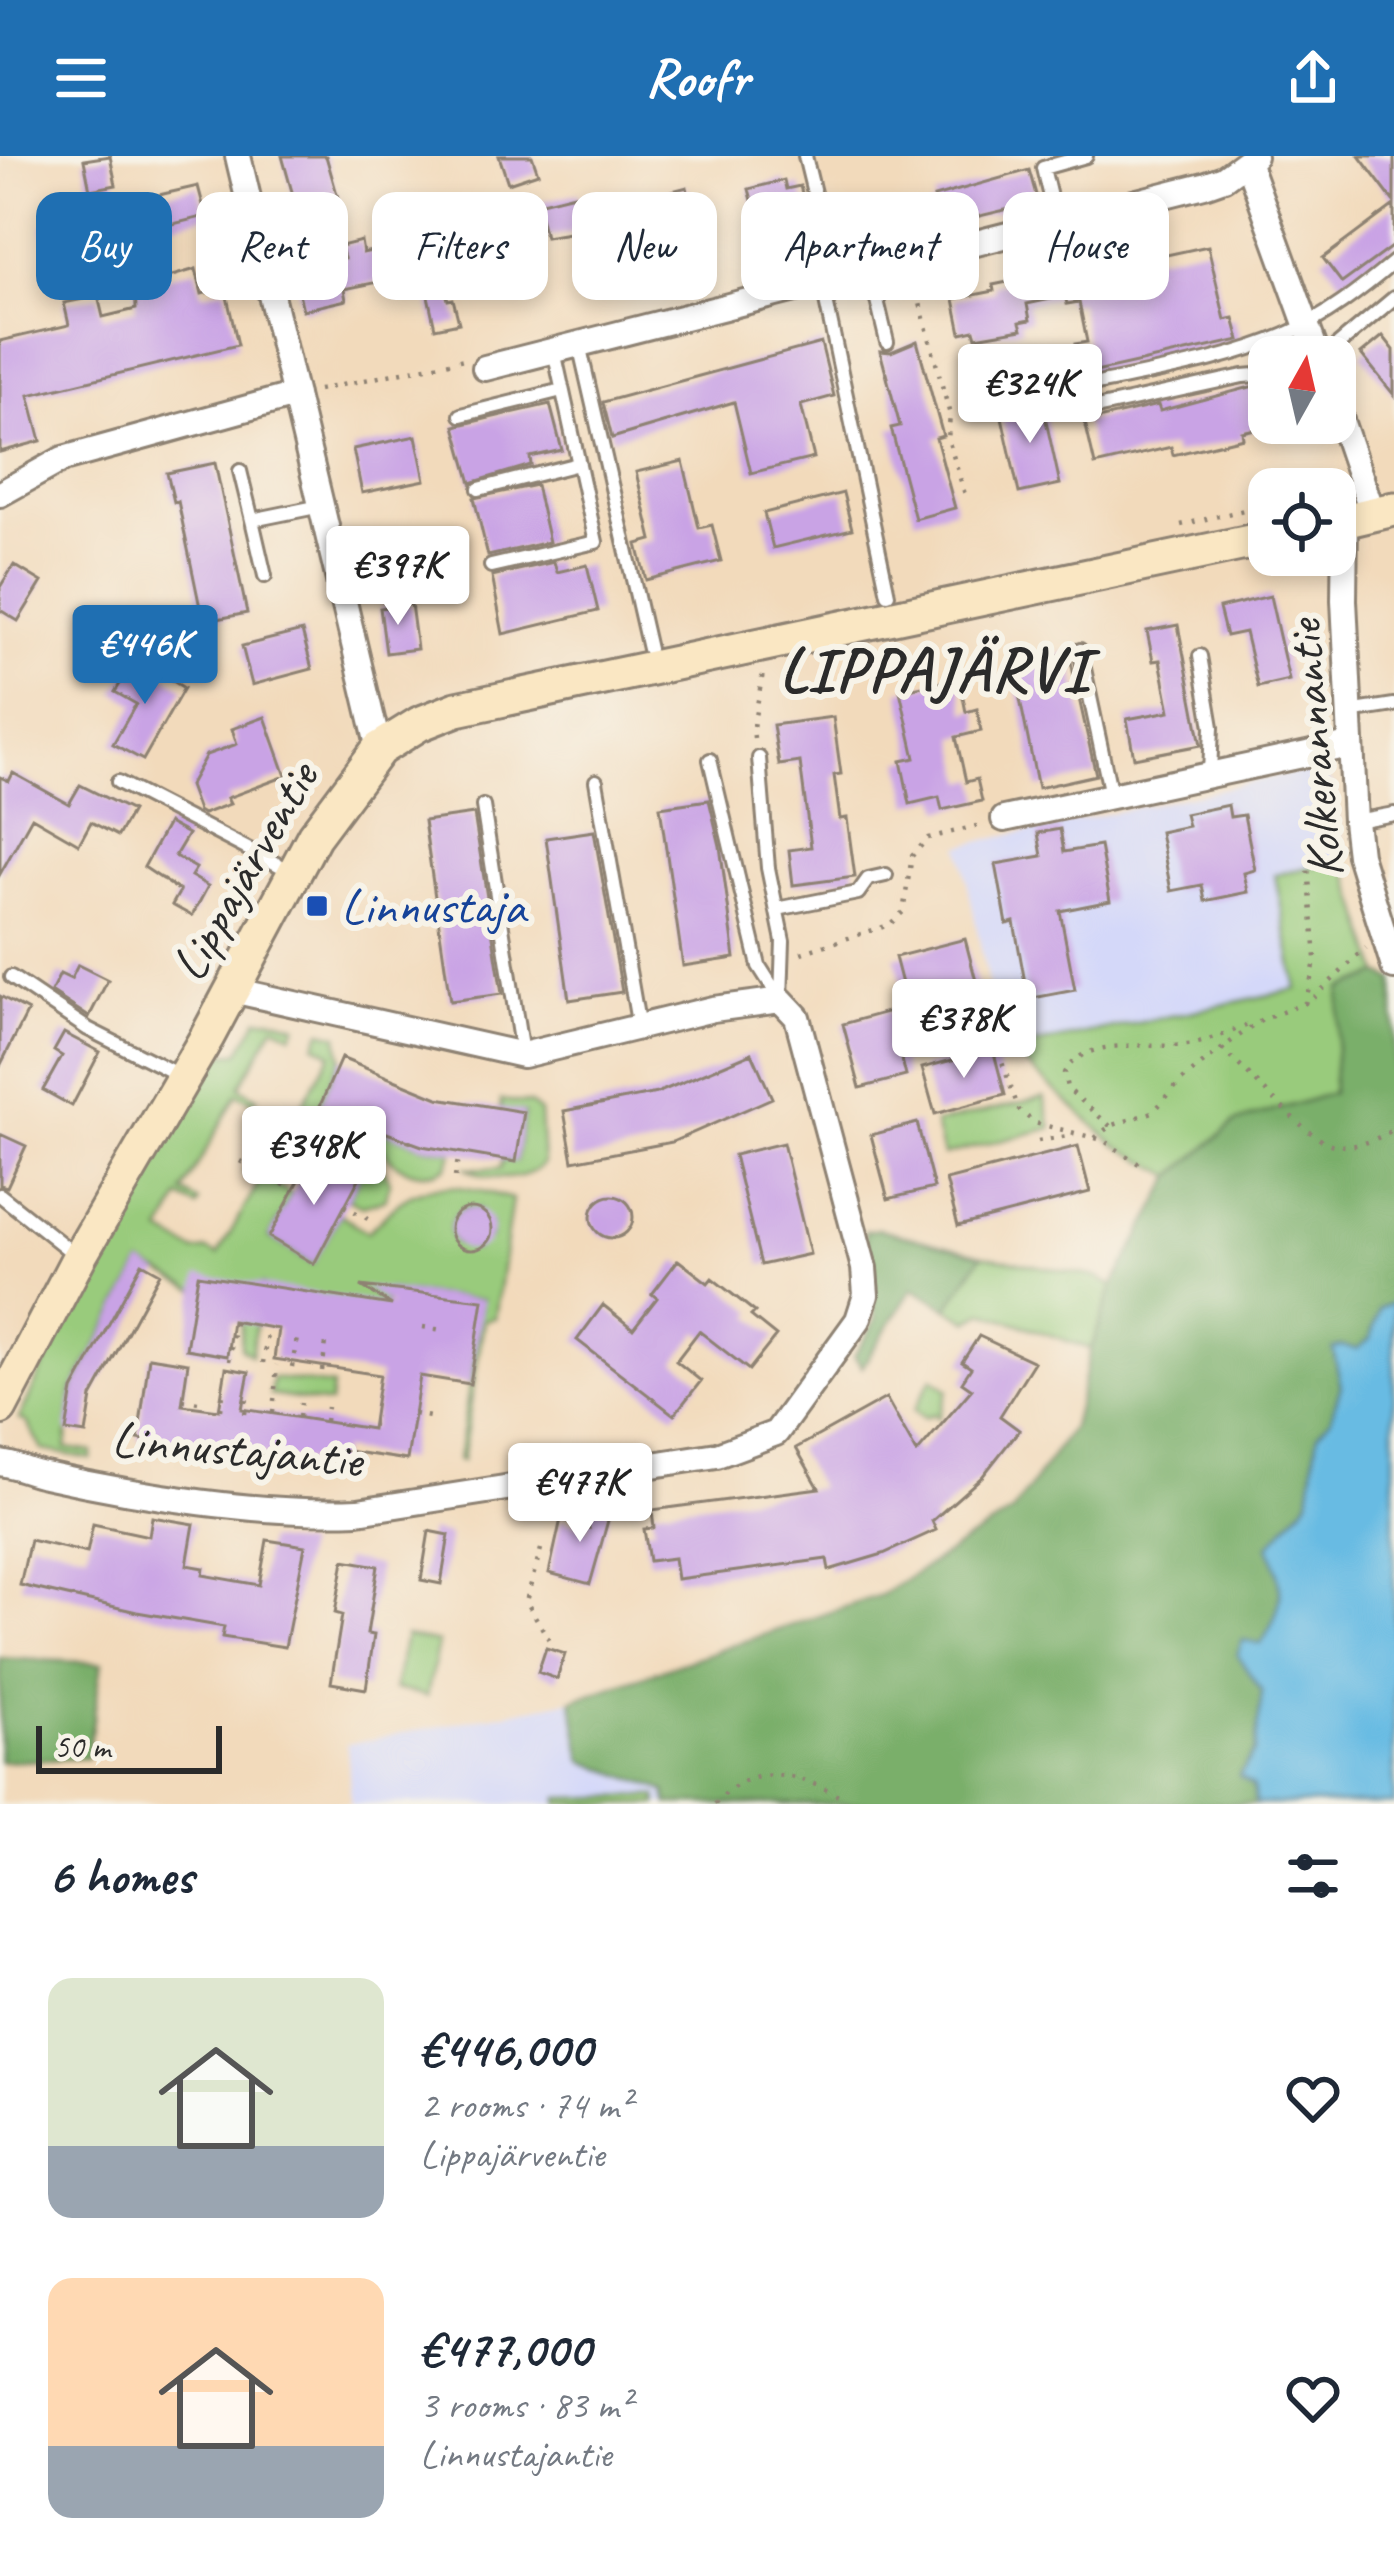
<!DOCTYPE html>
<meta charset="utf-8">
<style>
:root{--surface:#fff;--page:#f6f6f7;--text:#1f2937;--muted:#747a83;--accent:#1f6fb2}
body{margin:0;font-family:Caveat,sans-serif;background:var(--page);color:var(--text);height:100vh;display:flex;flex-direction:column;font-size:45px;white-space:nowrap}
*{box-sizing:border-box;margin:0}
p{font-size:39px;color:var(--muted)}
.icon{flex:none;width:66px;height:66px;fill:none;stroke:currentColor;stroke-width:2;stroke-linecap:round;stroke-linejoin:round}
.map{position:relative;height:1648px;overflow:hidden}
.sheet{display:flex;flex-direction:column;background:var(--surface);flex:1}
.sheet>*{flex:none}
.top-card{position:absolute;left:36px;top:36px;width:1323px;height:108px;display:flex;gap:24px}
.needle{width:78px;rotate:8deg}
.controls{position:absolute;left:1248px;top:180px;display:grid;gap:24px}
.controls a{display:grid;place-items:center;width:108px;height:108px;border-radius:24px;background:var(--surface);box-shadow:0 6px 18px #0003;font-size:60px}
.scale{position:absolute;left:36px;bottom:30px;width:186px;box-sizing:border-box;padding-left:12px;border:6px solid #2b2b2b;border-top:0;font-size:33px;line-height:42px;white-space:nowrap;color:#2b2b2b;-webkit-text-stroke:9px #f7f3e8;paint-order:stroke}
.price{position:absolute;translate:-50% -102px;padding:0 27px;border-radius:12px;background:#fff;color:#222;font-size:39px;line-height:78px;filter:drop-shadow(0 3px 6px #0008)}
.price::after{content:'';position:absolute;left:50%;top:72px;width:36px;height:27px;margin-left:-18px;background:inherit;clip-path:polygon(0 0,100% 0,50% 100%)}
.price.selected{background:var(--accent);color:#fff}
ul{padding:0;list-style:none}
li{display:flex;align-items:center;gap:36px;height:300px;padding:0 48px}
li span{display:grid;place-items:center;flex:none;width:336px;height:240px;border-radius:24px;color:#555}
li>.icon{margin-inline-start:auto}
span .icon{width:144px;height:144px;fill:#fffc;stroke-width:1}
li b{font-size:51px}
h2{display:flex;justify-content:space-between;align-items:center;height:144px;padding:0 48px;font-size:51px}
.chip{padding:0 42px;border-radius:24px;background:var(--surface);box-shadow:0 6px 18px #0003;font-size:42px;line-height:108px}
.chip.selected{background:var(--accent);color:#fff}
header{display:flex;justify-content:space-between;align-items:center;height:156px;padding:0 48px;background:var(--accent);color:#fff;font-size:54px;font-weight:700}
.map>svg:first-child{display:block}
.built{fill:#d4d8f9}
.green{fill:#99cb7b;stroke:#627b53;stroke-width:3;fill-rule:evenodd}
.forest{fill:#7aaf6b;stroke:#526d4b;stroke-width:3}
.water{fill:#67bbe3;stroke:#497387;stroke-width:3}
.building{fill:#c9a3e5}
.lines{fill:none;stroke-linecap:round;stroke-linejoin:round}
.service-casing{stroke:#8e8273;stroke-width:18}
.minor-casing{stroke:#8e8273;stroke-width:30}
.secondary-casing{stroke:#8e8273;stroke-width:39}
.path{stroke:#8e8273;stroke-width:4.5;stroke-dasharray:3 9;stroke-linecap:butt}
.service{stroke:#fff;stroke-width:12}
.minor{stroke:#fff;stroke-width:24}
.secondary{stroke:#fae7c3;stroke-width:33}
.transit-dot{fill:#1a4fb4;stroke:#f7f3e8;stroke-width:4.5}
.labels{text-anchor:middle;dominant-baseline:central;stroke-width:12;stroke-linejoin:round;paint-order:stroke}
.street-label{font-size:51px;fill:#2b2b2b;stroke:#f7f3e8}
.transit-label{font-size:51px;fill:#164399;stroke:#f7f3e8;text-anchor:start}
.district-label{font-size:63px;font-weight:bold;letter-spacing:3px;fill:#2b2b2b;stroke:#f7f3e8}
</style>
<header><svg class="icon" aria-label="menu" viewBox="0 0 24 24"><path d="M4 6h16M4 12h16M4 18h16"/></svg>Roofr<svg class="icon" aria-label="share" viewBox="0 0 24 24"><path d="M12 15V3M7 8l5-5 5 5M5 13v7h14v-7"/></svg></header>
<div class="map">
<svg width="1394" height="1648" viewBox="0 0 1394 1648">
<rect width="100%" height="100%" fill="#f7f3e8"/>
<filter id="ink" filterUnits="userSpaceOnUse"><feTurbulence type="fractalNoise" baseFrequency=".00833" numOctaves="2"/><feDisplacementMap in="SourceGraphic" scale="24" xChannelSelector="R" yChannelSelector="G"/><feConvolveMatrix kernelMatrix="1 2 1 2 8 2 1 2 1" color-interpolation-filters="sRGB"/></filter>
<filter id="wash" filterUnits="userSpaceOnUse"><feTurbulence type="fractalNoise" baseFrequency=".004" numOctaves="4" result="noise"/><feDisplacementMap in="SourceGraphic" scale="48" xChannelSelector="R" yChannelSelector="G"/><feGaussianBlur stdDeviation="2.7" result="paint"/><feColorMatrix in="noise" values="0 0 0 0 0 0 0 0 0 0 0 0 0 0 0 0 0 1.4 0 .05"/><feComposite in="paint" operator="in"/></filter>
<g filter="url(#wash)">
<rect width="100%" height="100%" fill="#f2dabb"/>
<path class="built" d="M 1316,612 L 1335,631 L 1344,703 L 1275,720 L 1298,833 L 1010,894 L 994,856 L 960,690 Z
M 572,1544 L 583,1605 L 666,1635 L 668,1648 L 351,1648 L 347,1588 Z"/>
<path class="green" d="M 1344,703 L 1380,818 L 1341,833 L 1332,937 L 1234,967 L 1173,1020 L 1116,989 L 1010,894 L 1297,833 L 1275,719 Z
M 984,840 L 991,867 L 915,887 L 908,860 Z
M 272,862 L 297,869 L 292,878 L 274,870 L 240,931 L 257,942 L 254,947 L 237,938 L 183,1036 L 199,1046 L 197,1051 L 180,1042 L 162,1077 L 196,1096 L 207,1094 L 218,1099 L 259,1026 L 244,1016 L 246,1012 L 292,1038 L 269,1081 L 313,1108 L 340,1058 L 367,1076 C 379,1067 389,1053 402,1044 C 438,1020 475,1033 512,1043 L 495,1162 L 484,1164 L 462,1305 L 458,1304 L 482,1144 L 387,1134 L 377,1200 L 262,1129 L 251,1199 L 241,1192 L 241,1156 L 142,1108 L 72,1234 L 66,1292 L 92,1296 L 91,1303 L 42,1294 L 27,1266 L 19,1263 L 103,1083 L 220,898 L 239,897 L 258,863 ZM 465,1052 L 479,1053 L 491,1068 L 490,1082 L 474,1094 L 455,1087 C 446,1073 450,1060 465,1052 Z
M 321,875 L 338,879 L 341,902 L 319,952 L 365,968 L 361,978 L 315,970 L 295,962 L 331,897 L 315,888 Z
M 1044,941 L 1052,972 L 943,999 L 935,968 Z
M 501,944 L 530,948 L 540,956 L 543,1008 C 526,1026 487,1026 467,1012 L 500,1013 L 503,1004 L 516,1005 L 524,957 L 500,953 Z
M 289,972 L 305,980 L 280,1021 L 266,1013 Z
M 378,973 L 422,990 L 453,995 L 447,1010 C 420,1029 378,1007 378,973 Z
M 327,980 C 356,987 378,997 390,1026 L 385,1043 L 362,1050 L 348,1043 L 359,1022 L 314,997 L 308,1006 L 304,1001 L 309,989 Z
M 982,1099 L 1096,1121 L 1113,1130 L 1091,1193 L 984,1156 L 969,1165 L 948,1152 Z
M 273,1222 L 332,1230 L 330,1248 L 270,1239 Z
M 932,1222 L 948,1234 L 938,1262 L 934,1258 L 924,1262 L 914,1254 Z
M 405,1480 L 438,1487 L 427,1540 L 394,1533 Z
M 657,1640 L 658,1648 L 559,1648 L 559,1642 Z"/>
<path class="forest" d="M 1380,818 L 1394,824 L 1394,1146 L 1379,1153 L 1370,1183 L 1357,1194 L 1341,1190 L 1334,1193 L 1341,1230 L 1331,1262 L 1318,1277 L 1309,1343 L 1269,1390 L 1281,1418 L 1279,1460 L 1261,1489 L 1262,1536 L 1255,1595 L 1239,1619 L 1253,1630 L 1256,1648 L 668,1648 L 666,1635 L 583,1605 L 572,1544 L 881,1439 L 1013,1356 L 1072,1271 L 1091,1193 L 1113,1130 L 1173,1020 L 1234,967 L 1332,937 L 1341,833 Z
M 879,1073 L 982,1099 L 948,1152 L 913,1132 L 862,1211 L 854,1200 L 876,1164 L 865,1075 Z
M 0,1502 L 102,1507 L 87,1602 L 0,1606 Z"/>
<path class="water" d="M 1394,1146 L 1394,1648 L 1256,1648 L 1253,1630 L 1239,1620 L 1255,1595 L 1262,1536 L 1237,1499 L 1243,1484 L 1261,1488 C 1284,1451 1286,1431 1269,1390 L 1309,1343 L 1318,1277 L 1331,1262 L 1341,1230 L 1333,1193 L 1341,1190 L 1357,1193 L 1370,1183 L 1379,1153 Z"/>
<g id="blocks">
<path class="building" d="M 110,0 L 116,29 L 90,34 L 84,4 Z
M 282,0 L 326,0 L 343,59 L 301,68 Z
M 499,0 L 532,0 L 538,17 L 508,27 Z
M 1359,0 L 1394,0 L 1394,46 Z
M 1029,14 L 1038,46 L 934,71 L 929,50 L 936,48 L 934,41 Z
M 784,24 L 786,33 L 800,30 L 807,55 L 784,60 L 787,71 L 761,78 L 749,33 Z
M 198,30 L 206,60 L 153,73 L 146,42 Z
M 687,31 L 695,79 L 669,86 L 666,72 L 660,73 L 652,40 Z
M 578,37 L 587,74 L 545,81 L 537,47 Z
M 1394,49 L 1394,89 L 1342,127 L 1323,102 Z
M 94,57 L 102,88 L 49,101 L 42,70 Z
M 430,69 L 448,144 L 453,143 L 459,167 L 435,172 L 423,117 L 344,133 L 346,144 L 303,154 L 297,129 L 307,127 L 303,111 L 344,102 L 341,90 L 361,85 L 363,97 L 416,85 L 413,73 Z
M 1208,90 L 1225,164 L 1234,162 L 1240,184 L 1060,224 L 1056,204 L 1077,199 L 1075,188 L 1087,186 L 1079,146 L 1067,148 L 1065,140 L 1027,148 L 1030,164 L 1020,166 L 1022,173 L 976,181 L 974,174 L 961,177 L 954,143 L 994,135 L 993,129 L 1022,123 L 1023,130 Z
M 196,113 L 202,138 L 225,132 L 238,189 L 29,239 L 41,285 L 0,296 L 0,185 L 69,169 L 64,147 L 98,140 L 103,161 L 136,153 L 135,125 L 162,123 Z
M 1383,180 L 1394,194 L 1394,239 L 1361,198 Z
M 917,185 L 943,280 L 936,282 L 955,352 L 915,363 L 891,272 L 900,270 L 880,195 L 891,196 Z
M 821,187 L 834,240 L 801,249 L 814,302 L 751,317 L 734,246 L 612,282 L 603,246 Z
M 1254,230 L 1264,271 L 1242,276 L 1243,282 L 1173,299 L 1171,291 L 1095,309 L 1085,266 L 1158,249 L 1160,255 Z
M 1041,242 L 1060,328 L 1019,337 L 1000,252 Z
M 550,248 L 562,294 L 530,301 L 531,309 L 471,327 L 455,270 Z
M 416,280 L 425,324 L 362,337 L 353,293 Z
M 683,305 L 699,372 L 712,369 L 721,405 L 646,424 L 637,388 L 652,384 L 636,316 Z
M 215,307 L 247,457 L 203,466 L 178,345 L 174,346 L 167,317 Z
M 536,329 L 549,386 L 488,400 L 474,342 Z
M 843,337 L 852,373 L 773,392 L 764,357 Z
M 554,406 L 557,416 L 587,409 L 598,455 L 503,478 L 492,420 Z
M 14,409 L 42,426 L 18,465 L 0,454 L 0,431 Z
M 1270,440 L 1289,524 L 1258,531 L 1245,476 L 1226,480 L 1219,452 Z
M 411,448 L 417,493 L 386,497 L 380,452 Z
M 1178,469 L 1201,589 L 1134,602 L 1127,563 L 1170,555 L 1160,504 L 1153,505 L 1147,475 Z
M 302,475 L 312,513 L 252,529 L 242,490 Z
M 1069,497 L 1096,619 L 1038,632 L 1013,509 Z
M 136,502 L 184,532 L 143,604 L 113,588 L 136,548 L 115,536 Z
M 959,522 L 966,556 L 977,553 L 981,575 L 956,581 L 966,626 L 977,623 L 982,645 L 942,654 L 939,641 L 910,648 L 901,605 L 915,602 L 900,535 Z
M 265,561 L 286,620 L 227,642 L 230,648 L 203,658 L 198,655 L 189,630 L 206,599 L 237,588 L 232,573 Z
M 833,561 L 841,618 L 834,619 L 840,663 L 847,662 L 855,721 L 793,729 L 789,694 L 811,691 L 800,606 L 779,609 L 773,569 Z
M 13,617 L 69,648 L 80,629 L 132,655 L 118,680 L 91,666 L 79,688 L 32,661 L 0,718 L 0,621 L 9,625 Z
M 709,644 L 720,690 L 735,802 L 683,810 L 660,651 Z
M 1228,649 L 1230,661 L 1244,659 L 1255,714 L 1244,717 L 1248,736 L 1205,745 L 1202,729 L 1171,735 L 1160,676 L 1188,670 L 1185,658 Z
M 474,658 L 502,838 L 450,845 L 424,665 Z
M 168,667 L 188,678 L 175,700 L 196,712 L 191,720 L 208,730 L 192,760 L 172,749 L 180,735 L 144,711 Z
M 1060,673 L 1064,696 L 1100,690 L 1110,745 L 1060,755 L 1075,834 L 1028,843 L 1014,766 L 1007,768 L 996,708 L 1042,700 L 1038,677 Z
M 594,675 L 622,836 L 569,844 L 546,682 Z
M 965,783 L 977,829 L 907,847 L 895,801 Z
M 78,809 L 108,824 L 89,861 L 51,836 L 60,818 L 71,823 Z
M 0,840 L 28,855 L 0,910 Z
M 890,855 L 906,920 L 860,932 L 843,868 Z
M 64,877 L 100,896 L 72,950 L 43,934 L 62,900 L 54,895 Z
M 993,893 L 1005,939 L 935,958 L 922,912 Z
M 752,897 L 772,942 L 672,986 L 573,1005 L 564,955 L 657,937 Z
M 341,902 L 438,942 L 524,956 L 516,1006 L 422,990 L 319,952 Z
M 917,967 L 934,1032 L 888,1043 L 871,979 Z
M 0,978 L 26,990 L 7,1031 L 0,1029 Z
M 783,987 L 810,1098 L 761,1109 L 734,999 Z
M 1078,990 L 1090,1036 L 958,1070 L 946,1024 Z
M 314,996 L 360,1021 L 314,1108 L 269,1081 Z
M591 1061a21 21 0 1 1 42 0a21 21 0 1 1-42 0Z
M450 1073a21 21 0 1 1 42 0a21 21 0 1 1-42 0Z
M 678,1104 L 708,1127 L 712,1122 L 755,1156 L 751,1160 L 776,1180 L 749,1214 L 699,1175 L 676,1205 L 701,1225 L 674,1259 L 577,1184 L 603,1149 L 633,1173 L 657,1142 L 652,1138 Z
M 142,1107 L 160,1117 L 92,1241 L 86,1278 L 66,1275 L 73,1234 Z
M 198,1119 L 392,1149 L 361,1130 L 483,1144 L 470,1228 L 420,1220 L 407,1304 L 341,1294 L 338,1310 L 258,1298 L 257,1303 L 138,1283 L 149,1201 L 188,1207 L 182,1249 L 219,1254 L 226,1212 L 249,1216 L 242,1253 L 372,1273 L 380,1219 L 274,1203 L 278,1173 L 232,1165 L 227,1200 L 186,1193 Z
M 979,1180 L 1034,1206 L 1000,1260 L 1019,1274 L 982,1321 L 932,1365 L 936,1374 L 883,1398 L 829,1414 L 827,1403 L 677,1423 L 674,1402 L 649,1405 L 644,1373 L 654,1372 L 652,1354 L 819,1332 L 796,1292 L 886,1242 L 917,1297 L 972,1233 L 962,1226 L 971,1212 L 962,1206 Z
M 606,1344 L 609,1361 L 590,1428 L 549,1417 L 561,1363 L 589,1372 L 586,1347 Z
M 152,1361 L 194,1368 L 187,1409 L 204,1412 L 203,1419 L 259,1429 L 267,1384 L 305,1390 L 285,1491 L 222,1481 L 224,1471 L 137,1456 L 20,1429 L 30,1384 L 87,1397 L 93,1368 L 149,1380 Z
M 429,1375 L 449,1379 L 441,1428 L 421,1424 Z
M 344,1404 L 378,1410 L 367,1478 L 374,1479 L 366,1533 L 331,1527 L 342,1459 L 335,1457 Z
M 546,1492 L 565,1498 L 557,1523 L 538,1516 Z"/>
</g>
</g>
<g filter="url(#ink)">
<use href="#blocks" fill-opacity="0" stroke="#8e8273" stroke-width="3"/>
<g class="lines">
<defs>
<path id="service" d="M 805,0 L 835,123
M 1056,66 L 1043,12 L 1086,0
M 870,115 L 887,186
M 822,126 L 888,438
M 579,188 L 649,493
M 1330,201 L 1339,188 L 1394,142
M 1075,233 C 1144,217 1220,207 1285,179 C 1325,162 1361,134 1394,106
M 1096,252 L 1243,220 L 1269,218
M 461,259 L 562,234
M 240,315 L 252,364
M 479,333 L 578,308
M 491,410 L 596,386 L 554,195
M 265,420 L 252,364 L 321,350
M 1080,494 L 1111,639
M 1200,500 L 1212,571 L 1210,617
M 1349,556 L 1394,549
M 759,602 L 768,712 L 783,785 L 781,843
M 710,604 L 759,810 L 780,843
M 596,625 L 639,872
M 118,626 L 294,717
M 483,650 L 522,898
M 1356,665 L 1394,658
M 777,753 L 858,737 L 868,723 L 886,719
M 11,821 L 88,873 L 181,920
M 0,1039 L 78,1101"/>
<path id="minor" d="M 238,0 L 379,593
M 1247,5 L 1318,201
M 485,212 L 1204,29 L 1224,22 L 1254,0
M 1335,247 L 1373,358
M 0,338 L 63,303 L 295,239
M 1345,364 L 1344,444 L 1355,665 L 1359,699 L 1394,811
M 1004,663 L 1349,589
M 0,1307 C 16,1309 29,1316 45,1319 C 139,1340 263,1359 358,1355 L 717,1299 L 776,1277 L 858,1164 L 866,1139 L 864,1112 L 797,861 L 781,844 L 713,853 L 523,899 L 232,834"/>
<path id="secondary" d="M 1335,367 L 1394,353
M 0,1252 L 79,1101 L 207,881 L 314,680 L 379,593 L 419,568 L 457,553 L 1269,382"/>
</defs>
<use href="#service" class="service-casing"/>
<use href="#minor" class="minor-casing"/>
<use href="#secondary" class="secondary-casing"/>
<path class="path" d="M 894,140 L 917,136 L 950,259 L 948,283 L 967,345
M 318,234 L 464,203
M 1181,369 L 1269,348
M 754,582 L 753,571 L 763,517
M 801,797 L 889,769 L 903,756 L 912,700 L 928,682 L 981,669
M 1305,848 L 1316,802 L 1308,712
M 979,887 L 990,887 L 997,892 L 1019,954 L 1035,967 L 1103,984 L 1142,1010
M 1222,893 C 1244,912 1307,982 1330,988 C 1353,994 1374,985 1394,973
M 1110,970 L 1067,932 L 1064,917 C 1085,879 1149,893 1187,889 C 1209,886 1231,875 1251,868
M 1095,982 L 1110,970 L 1153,956 L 1180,926 L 1233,884 L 1262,864 L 1310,845 L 1366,792
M 1038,985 L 1074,979
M 365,987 L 371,970
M 240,1005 L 294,1034
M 455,1021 L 459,997
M 344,1050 L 368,1063
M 423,1171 L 442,1174
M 229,1205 L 235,1167 L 233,1163
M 263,1207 L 268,1171
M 292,1211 L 298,1176
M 322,1215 L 327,1180
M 183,1244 L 199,1246
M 221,1254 L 223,1238
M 273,1257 L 277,1209
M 245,1258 L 247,1242
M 414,1258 L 430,1261
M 299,1261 L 301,1247
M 325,1265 L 327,1251
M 541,1393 L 526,1445 L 551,1487
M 715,1648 C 755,1604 798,1618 844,1642 L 847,1648"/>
<use href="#service" class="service"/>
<use href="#minor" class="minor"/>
<use href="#secondary" class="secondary"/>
</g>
</g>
<rect class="transit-dot" x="305" y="738" width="24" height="24" rx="6"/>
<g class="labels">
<g class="street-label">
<text transform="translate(1314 593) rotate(-95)">Kolkerannantie</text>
<text transform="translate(244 715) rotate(-60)">Lippajärventie</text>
<text transform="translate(237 1293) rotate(5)">Linnustajantie</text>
</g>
<g class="transit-label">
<text x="341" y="750">Linnustaja</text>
</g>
<g class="district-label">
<text x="935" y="513">LIPPAJÄRVI</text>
</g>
</g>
</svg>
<div class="controls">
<a><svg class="needle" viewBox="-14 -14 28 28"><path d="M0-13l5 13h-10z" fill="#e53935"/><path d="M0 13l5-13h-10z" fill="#747a83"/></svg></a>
<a><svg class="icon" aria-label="locate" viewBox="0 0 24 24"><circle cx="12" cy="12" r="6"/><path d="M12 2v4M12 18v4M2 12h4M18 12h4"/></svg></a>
</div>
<div class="scale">50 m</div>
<b class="price" style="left:1030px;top:290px">€324K</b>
<b class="price" style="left:398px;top:472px">€397K</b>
<b class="price selected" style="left:145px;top:551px">€446K</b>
<b class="price" style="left:964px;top:925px">€378K</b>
<b class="price" style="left:314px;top:1052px">€348K</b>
<b class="price" style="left:580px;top:1389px">€477K</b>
<div class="top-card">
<a class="chip selected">Buy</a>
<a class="chip">Rent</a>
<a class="chip">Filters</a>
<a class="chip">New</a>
<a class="chip">Apartment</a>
<a class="chip">House</a>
</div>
</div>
<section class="sheet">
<h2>6 homes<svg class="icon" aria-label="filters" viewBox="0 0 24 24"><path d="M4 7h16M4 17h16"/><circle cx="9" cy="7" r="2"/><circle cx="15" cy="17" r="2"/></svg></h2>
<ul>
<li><span style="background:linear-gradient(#dfe7d0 70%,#9aa5b1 0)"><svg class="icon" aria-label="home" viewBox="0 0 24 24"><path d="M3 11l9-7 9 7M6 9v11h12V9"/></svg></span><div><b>€446,000</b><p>2 rooms · 74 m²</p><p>Lippajärventie</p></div><svg class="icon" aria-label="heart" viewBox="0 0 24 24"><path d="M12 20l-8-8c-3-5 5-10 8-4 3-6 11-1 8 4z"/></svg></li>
<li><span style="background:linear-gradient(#ffd9b3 70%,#9aa5b1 0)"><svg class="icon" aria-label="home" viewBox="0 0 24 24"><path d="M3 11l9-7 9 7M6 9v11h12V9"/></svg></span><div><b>€477,000</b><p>3 rooms · 83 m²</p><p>Linnustajantie</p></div><svg class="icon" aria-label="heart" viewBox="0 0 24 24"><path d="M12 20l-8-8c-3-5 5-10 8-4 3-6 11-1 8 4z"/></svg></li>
</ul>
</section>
